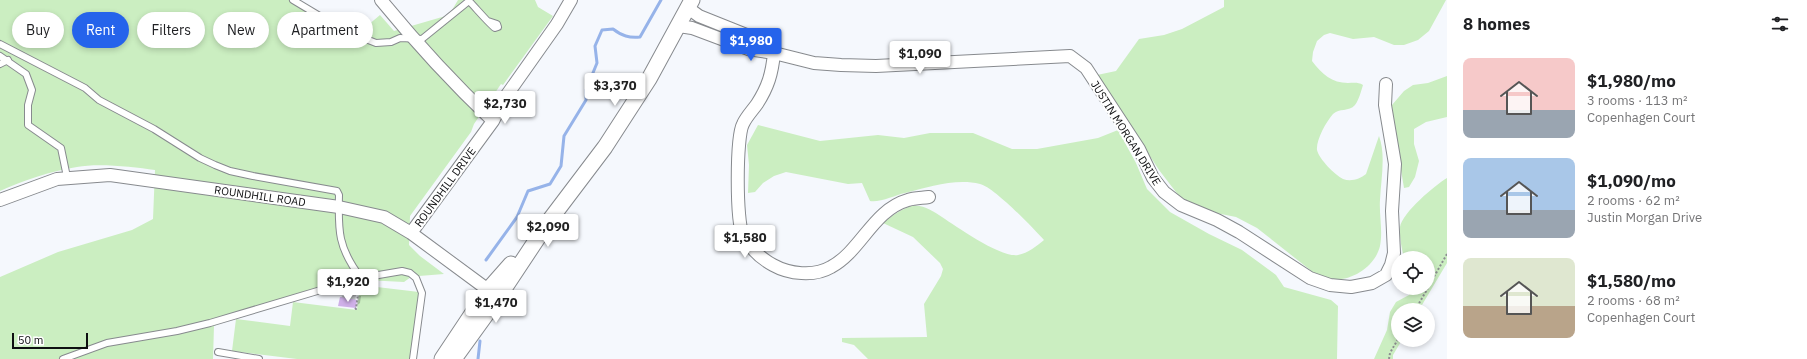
<!DOCTYPE html>
<meta charset="utf-8">
<style>
:root{--surface:#fff;--page:#f2f2f2;--text:#202124;--muted:#757577;--accent:#2563eb}
body{margin:0;font-family:"IBM Plex Sans",sans-serif;background:var(--page);color:var(--text);height:100vh;display:flex;flex-direction:column;font-size:15px;white-space:nowrap}
*{box-sizing:border-box;margin:0}
p{font-size:13px;color:var(--muted)}
.icon{flex:none;width:22px;height:22px;fill:none;stroke:currentColor;stroke-width:2;stroke-linecap:round;stroke-linejoin:round}
.map{position:relative;flex:1;overflow:hidden}
.details{display:flex;flex-direction:column;background:var(--surface);width:360px}
.details>*{flex:none}
.banner{position:absolute;left:12px;top:12px;width:380px;height:36px;display:flex;gap:8px}
.buttons{position:absolute;left:1391px;top:251px;display:grid;gap:8px}
.buttons a{display:grid;place-items:center;width:44px;height:44px;border-radius:50%;background:var(--surface);box-shadow:0 2px 6px #0003;font-size:20px}
.scale{position:absolute;left:12px;bottom:10px;width:76px;box-sizing:border-box;padding-left:4px;border:2px solid #0e0f11;border-top:0;font-size:11px;line-height:14px;white-space:nowrap;color:#0e0f11;-webkit-text-stroke:3px #fff;paint-order:stroke}
.price{position:absolute;translate:-50% -34px;padding:0 9px;border-radius:4px;background:#fff;color:#222;font-size:13px;line-height:26px;filter:drop-shadow(0 1px 2px #0008)}
.price::after{content:'';position:absolute;left:50%;top:24px;width:12px;height:9px;margin-left:-6px;background:inherit;clip-path:polygon(0 0,100% 0,50% 100%)}
.price.on{background:var(--accent);color:#fff}
ul{padding:0;list-style:none}
li{display:flex;align-items:center;gap:12px;height:100px;padding:0 16px}
li span{display:grid;place-items:center;flex:none;width:112px;height:80px;border-radius:8px;color:#555}
li>.icon{margin-inline-start:auto}
span .icon{width:48px;height:48px;fill:#fffc;stroke-width:1}
li b{font-size:17px}
h2{display:flex;justify-content:space-between;align-items:center;height:48px;padding:0 16px;font-size:17px}
.pill{padding:0 14px;border-radius:18px;background:var(--surface);box-shadow:0 2px 6px #0003;font-size:14px;line-height:36px}
.pill.on{background:var(--accent);color:#fff}
main{display:flex;flex:1;min-height:0}
.map>svg:first-child{display:block}
.green{fill:#cbeec1}
.shadow{fill:#0003}
.lines{fill:none;stroke-linecap:round;stroke-linejoin:round}
.stream{stroke:#96b3e9;stroke-width:3}
.building{fill:#cfb0e8}
.service-casing{stroke:#878a8e;stroke-width:8}
.minor-casing{stroke:#878a8e;stroke-width:14}
.tertiary-casing{stroke:#878a8e;stroke-width:17}
.path{stroke:#8c8e91;stroke-width:2;stroke-dasharray:2 2;stroke-linecap:butt}
.service{stroke:#fff;stroke-width:6}
.minor{stroke:#fff;stroke-width:12}
.tertiary{stroke:#fff;stroke-width:15}
.labels{text-anchor:middle;dominant-baseline:central;stroke-width:4;stroke-linejoin:round;paint-order:stroke}
.street-label{font-size:11px;fill:#0e0f11;stroke:#fff}
</style>
<main>
<div class="map">
<svg width="1447" height="359" viewBox="0 0 1447 359">
<rect width="100%" height="100%" fill="#f5f8fd"/>
<path class="green" d="M 0,0 L 292,0 L 301,8 L 361,31 L 380,15 L 394,31 L 449,15 L 458,0 L 535,0 L 538,7 L 553,16 L 503,85 L 501,84 L 474,124 L 471,132 L 410,216 L 409,245 L 420,256 L 444,274 L 419,276 L 411,277 L 404,282 L 365,280 L 251,311 L 214,326 L 213,359 L 0,359 L 0,277 L 58,252 L 132,230 L 153,219 L 155,170 C 133,167 99,163 77,167 C 51,171 24,180 0,191 Z
M 1224,0 L 1446,0 L 1429,31 L 1418,40 L 1404,45 L 1394,45 L 1374,37 L 1353,39 L 1330,33 L 1324,35 L 1317,41 L 1313,52 L 1312,61 C 1322,74 1332,83 1348,83 C 1354,83 1358,82 1363,85 C 1361,91 1359,100 1355,105 C 1349,112 1339,108 1333,114 C 1326,122 1316,140 1317,150 C 1319,159 1335,175 1343,179 C 1351,182 1360,179 1366,174 L 1379,136 C 1386,155 1381,179 1380,200 C 1379,215 1383,231 1380,246 C 1375,268 1347,285 1325,278 C 1321,277 1317,274 1314,273 L 1257,228 L 1236,217 L 1216,213 L 1198,207 L 1179,196 L 1159,170 L 1097,75 L 1116,71 L 1139,39 L 1164,35 L 1182,29 L 1224,7 Z
M 1447,76 L 1447,117 L 1426,122 L 1414,129 L 1414,144 L 1419,161 L 1415,177 L 1409,187 L 1404,188 L 1393,123 L 1392,105 L 1404,91 L 1413,85 L 1428,83 Z
M 758,125 L 820,141 L 878,135 L 904,138 L 930,133 L 973,133 L 1012,149 L 1037,149 L 1098,138 L 1118,130 L 1136,163 L 1147,189 L 1170,212 L 1209,234 L 1242,250 L 1276,275 L 1284,287 L 1331,300 L 1338,306 L 1337,359 L 868,359 L 854,345 L 842,342 L 842,338 L 927,337 L 924,304 L 941,276 L 943,269 L 940,263 L 913,237 L 883,223 C 892,216 901,209 912,206 C 923,204 933,211 942,217 C 957,227 1001,258 1018,255 C 1028,253 1037,246 1044,240 C 1033,228 994,187 980,184 C 956,178 929,187 905,193 C 896,195 879,203 870,201 L 862,183 L 848,184 L 786,172 L 774,176 L 763,183 L 755,192 L 748,193 L 749,165 L 747,145 Z
M 1447,178 L 1447,263 L 1419,310 L 1398,310 L 1398,340 L 1402,340 L 1393,355 L 1393,359 L 1374,359 L 1387,330 L 1390,312 L 1396,302 L 1409,295 L 1412,288 L 1428,288 L 1428,258 L 1404,258 C 1402,249 1399,237 1400,227 C 1402,213 1435,185 1447,178 Z
M 360,285 L 419,292 L 410,359 L 297,359 L 232,351 L 236,319 L 290,326 L 293,302 L 357,310 Z"/>
<path class="shadow" d="M 345,294 L 356,295 L 355,304 L 357,304 L 358,296 L 361,296 L 360,303 L 355,307 L 340,298 Z"/>
<g class="lines">
<path class="stream" d="M 486,260 L 517,217 L 528,191 L 550,184 L 561,166 L 564,136 L 586,100 L 586,90 L 597,63 L 595,46 L 602,30 L 613,29 C 622,36 629,38 640,37 L 661,0
M 478,359 L 480,341"/>
</g>
<path class="building" d="M 340,297 L 357,300 L 356,308 L 338,306 Z"/>
<g class="lines">
<defs>
<path id="service" d="M 293,0 L 343,30 L 376,43 L 391,42 L 400,38 L 422,39 L 469,1 C 474,6 492,27 495,28 L 498,27 L 497,24 L 488,21
M 0,44 L 85,88 L 99,100 L 154,129 L 200,158 L 215,165 L 230,171 L 253,176 L 337,191 L 339,195 C 338,231 338,248 361,278 L 210,323 L 177,331 L 107,343 L 63,359
M 0,56 L 26,74 L 32,90 L 28,105 L 28,125 L 61,148 L 67,177
M 0,64 L 8,60
M 361,278 L 402,271 L 410,273 L 416,278 L 422,293 L 413,359
M 218,352 L 259,359"/>
<path id="minor" d="M 381,0 C 417,44 452,82 493,121
M 688,8 L 699,16 L 754,38 L 773,53
M 679,26 L 692,28 L 748,49 L 774,53 L 814,63 L 841,65 L 876,66 L 1070,56 L 1086,68 L 1139,149 L 1153,178 L 1164,192 L 1181,205 L 1217,220 L 1239,232 L 1310,278 L 1330,285 L 1351,287 L 1372,283 L 1386,275 L 1391,265 L 1394,253 L 1392,211 L 1395,164 L 1385,105 L 1386,84
M 774,53 C 772,74 768,87 757,104 C 752,111 746,117 743,124 C 736,137 736,222 743,235 C 750,248 760,258 773,265 C 789,274 814,277 831,267 C 861,251 873,210 908,200 C 914,198 922,198 929,197
M 0,200 L 57,179 L 110,175 L 339,207 L 384,217 L 411,233 L 495,295
M 411,233 L 493,121 L 504,99 L 557,24 L 571,0"/>
<path id="tertiary" d="M 442,359 L 488,290 L 511,264
M 454,359 L 498,298 L 549,221 L 605,147 L 649,79 L 692,0"/>
</defs>
<use href="#service" class="service-casing"/>
<use href="#minor" class="minor-casing"/>
<use href="#tertiary" class="tertiary-casing"/>
<path class="path" d="M 1428,287 L 1447,254
M 355,308 L 356,309 L 359,286
M 1415,310 L 1428,288
M 1389,359 L 1390,353 L 1398,339"/>
<use href="#service" class="service"/>
<use href="#minor" class="minor"/>
<use href="#tertiary" class="tertiary"/>
</g>
<g class="labels">
<g class="street-label">
<text transform="translate(1126 133) rotate(58)">JUSTIN MORGAN DRIVE</text>
<text transform="translate(445 187) rotate(-54)">ROUNDHILL DRIVE</text>
<text transform="translate(260 196) rotate(8)">ROUNDHILL ROAD</text>
</g>
</g>
</svg>
<div class="buttons">
<a><svg class="icon" aria-label="locate" viewBox="0 0 24 24"><circle cx="12" cy="12" r="6"/><path d="M12 2v4M12 18v4M2 12h4M18 12h4"/></svg></a>
<a><svg class="icon" aria-label="layers" viewBox="0 0 24 24"><path d="M12 4l9 5-9 5-9-5zM3 14l9 5 9-5"/></svg></a>
</div>
<div class="scale">50 m</div>
<b class="price on" style="left:751px;top:62px">$1,980</b>
<b class="price" style="left:920px;top:75px">$1,090</b>
<b class="price" style="left:615px;top:107px">$3,370</b>
<b class="price" style="left:505px;top:125px">$2,730</b>
<b class="price" style="left:548px;top:248px">$2,090</b>
<b class="price" style="left:745px;top:259px">$1,580</b>
<b class="price" style="left:348px;top:303px">$1,920</b>
<b class="price" style="left:496px;top:324px">$1,470</b>
<div class="banner">
<a class="pill">Buy</a>
<a class="pill on">Rent</a>
<a class="pill">Filters</a>
<a class="pill">New</a>
<a class="pill">Apartment</a>
</div>
</div>
<section class="details">
<h2>8 homes<svg class="icon" aria-label="filters" viewBox="0 0 24 24"><path d="M4 7h16M4 17h16"/><circle cx="9" cy="7" r="2"/><circle cx="15" cy="17" r="2"/></svg></h2>
<ul>
<li><span style="background:linear-gradient(#f6c9c9 65%,#9aa5b1 0)"><svg class="icon" aria-label="home" viewBox="0 0 24 24"><path d="M3 11l9-7 9 7M6 9v11h12V9"/></svg></span><div><b>$1,980/mo</b><p>3 rooms · 113 m²</p><p>Copenhagen Court</p></div></li>
<li><span style="background:linear-gradient(#a9c7e8 65%,#9aa5b1 0)"><svg class="icon" aria-label="home" viewBox="0 0 24 24"><path d="M3 11l9-7 9 7M6 9v11h12V9"/></svg></span><div><b>$1,090/mo</b><p>2 rooms · 62 m²</p><p>Justin Morgan Drive</p></div></li>
<li><span style="background:linear-gradient(#dfe7d0 60%,#b9a48a 0)"><svg class="icon" aria-label="home" viewBox="0 0 24 24"><path d="M3 11l9-7 9 7M6 9v11h12V9"/></svg></span><div><b>$1,580/mo</b><p>2 rooms · 68 m²</p><p>Copenhagen Court</p></div></li>
</ul>
</section>
</main>
